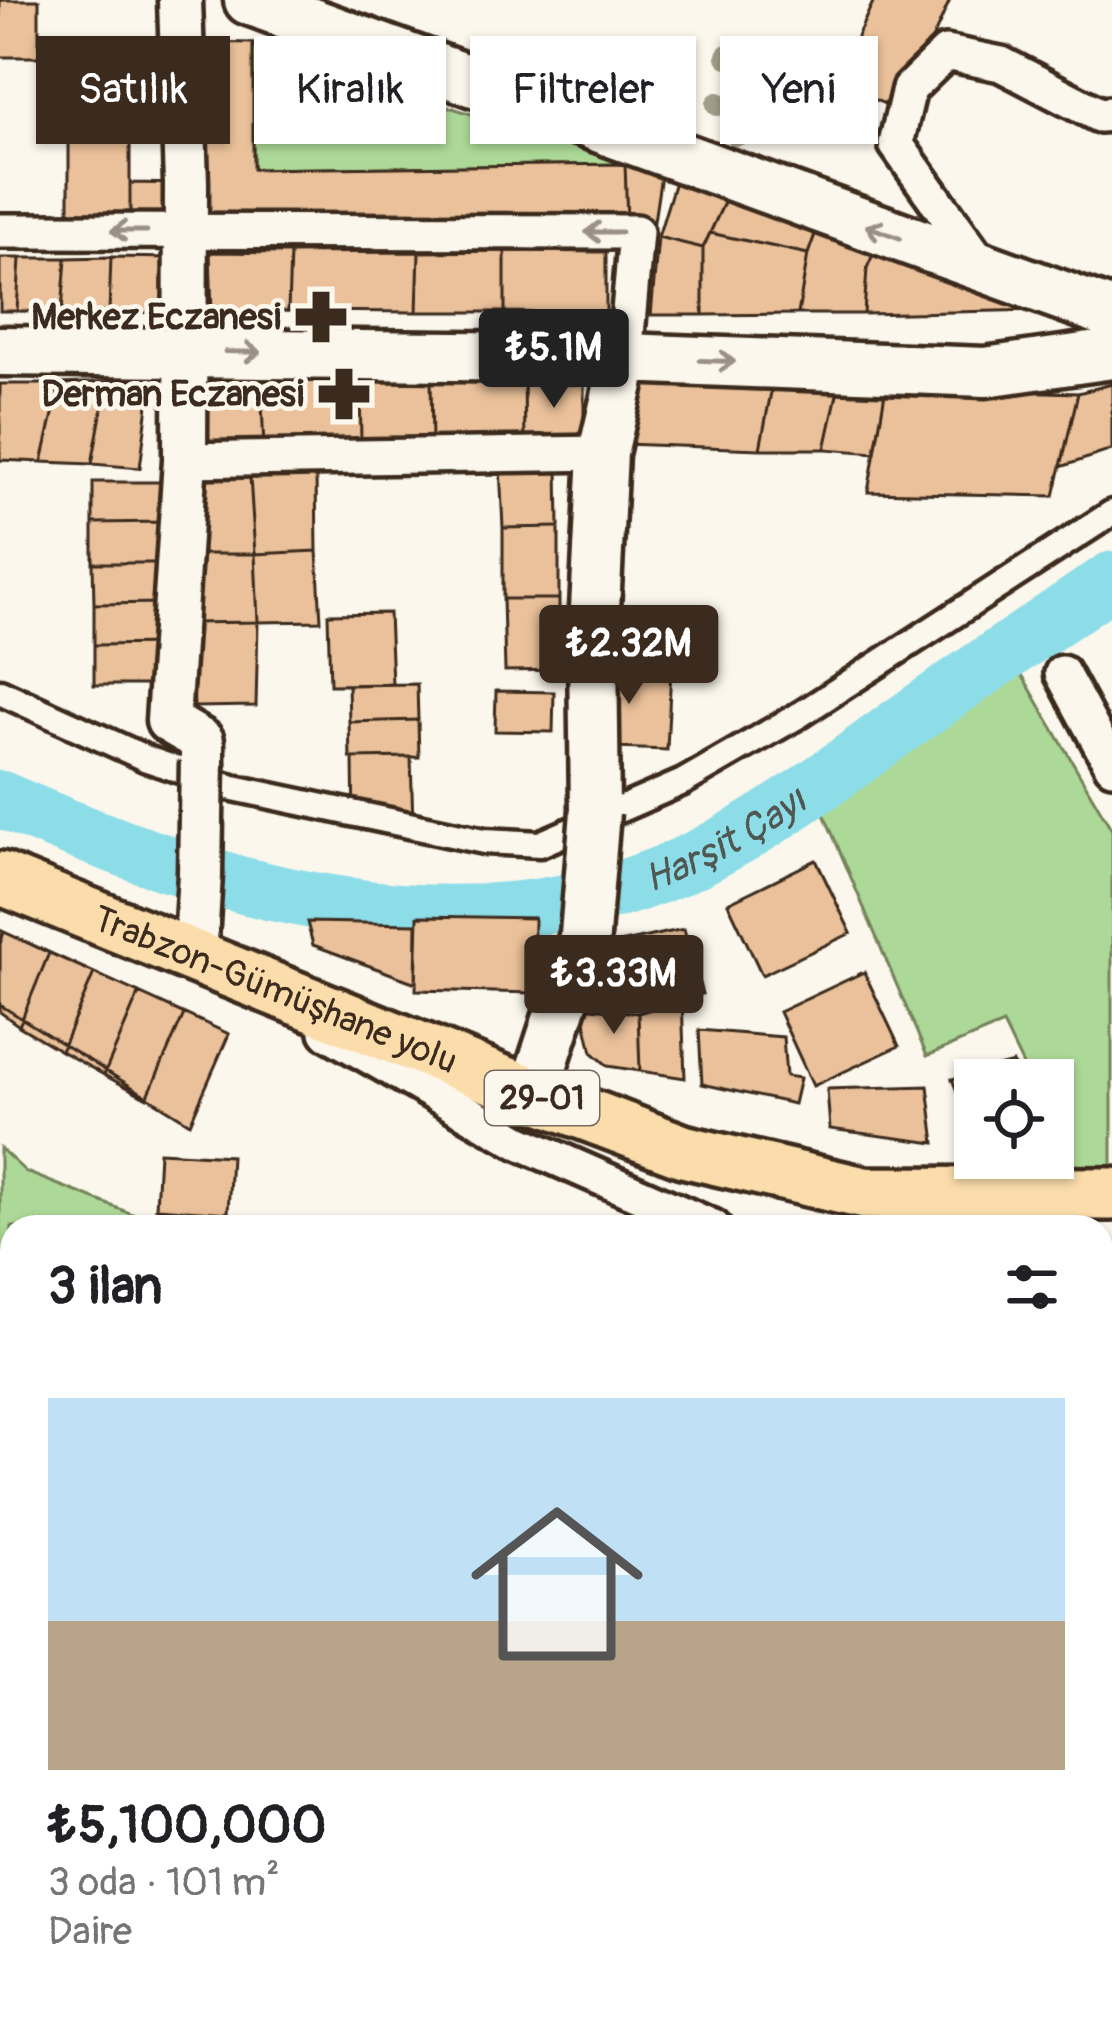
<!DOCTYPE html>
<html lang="tr">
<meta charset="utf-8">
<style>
:root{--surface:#fff;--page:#f6f6f6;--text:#202124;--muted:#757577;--accent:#3b2a1e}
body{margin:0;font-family:Pangolin,sans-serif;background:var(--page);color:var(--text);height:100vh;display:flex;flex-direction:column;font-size:45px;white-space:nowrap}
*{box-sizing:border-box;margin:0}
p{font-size:39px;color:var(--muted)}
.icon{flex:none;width:66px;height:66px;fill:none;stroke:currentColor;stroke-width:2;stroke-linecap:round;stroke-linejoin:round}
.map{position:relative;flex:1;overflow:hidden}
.panel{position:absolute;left:0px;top:1215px;width:1113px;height:804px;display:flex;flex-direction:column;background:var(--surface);border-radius:36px 36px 0 0;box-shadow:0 3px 9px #0004}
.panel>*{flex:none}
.top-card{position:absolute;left:36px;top:36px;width:1041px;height:108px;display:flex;gap:24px}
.tools{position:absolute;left:954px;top:1059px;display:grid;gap:24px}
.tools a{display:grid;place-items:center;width:120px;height:120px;border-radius:0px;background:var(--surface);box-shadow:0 3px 9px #0004;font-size:60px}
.price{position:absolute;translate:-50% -102px;padding:0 27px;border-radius:12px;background:var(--accent);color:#fff;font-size:39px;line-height:78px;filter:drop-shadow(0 3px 6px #0008)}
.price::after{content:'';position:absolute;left:50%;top:72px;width:36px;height:27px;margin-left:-18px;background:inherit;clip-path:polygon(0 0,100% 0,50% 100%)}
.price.current{background:#222;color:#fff}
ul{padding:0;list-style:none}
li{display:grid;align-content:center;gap:24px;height:636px;padding:0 48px}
li span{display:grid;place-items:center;height:372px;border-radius:0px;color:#555}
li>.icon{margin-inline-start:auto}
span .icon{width:216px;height:216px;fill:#fffc;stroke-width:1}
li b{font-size:51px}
h2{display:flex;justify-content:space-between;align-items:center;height:144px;padding:0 48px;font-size:51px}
.pill{padding:0 42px;border-radius:0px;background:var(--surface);box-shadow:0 3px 9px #0004;font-size:42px;line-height:108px}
.pill.current{background:var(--accent);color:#fff}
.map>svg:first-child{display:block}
.green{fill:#acd997;stroke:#74825a;stroke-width:3}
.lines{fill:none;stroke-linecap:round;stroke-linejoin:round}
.river{stroke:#8ddde9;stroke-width:57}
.building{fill:#eac19a;stroke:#3b2a1e;stroke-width:3}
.pedestrian-casing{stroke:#3b2a1e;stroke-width:33}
.minor-casing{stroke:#3b2a1e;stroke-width:42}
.tertiary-casing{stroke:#3b2a1e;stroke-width:51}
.secondary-casing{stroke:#3b2a1e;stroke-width:57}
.primary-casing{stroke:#3b2a1e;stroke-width:60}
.pedestrian{stroke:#fbf7ec;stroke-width:24}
.minor{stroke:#fbf7ec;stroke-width:33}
.tertiary{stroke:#fbf7ec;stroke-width:42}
.secondary{stroke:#fbf7ec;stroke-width:48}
.primary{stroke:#fbddab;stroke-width:51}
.tertiary-bridge-casing{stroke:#3b2a1e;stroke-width:51;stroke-linecap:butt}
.secondary-bridge-casing{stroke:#3b2a1e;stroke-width:57;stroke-linecap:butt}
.tertiary-bridge{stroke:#fbf7ec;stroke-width:42}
.secondary-bridge{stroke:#fbf7ec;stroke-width:48}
.tree{fill:#a19e8b}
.oneway{stroke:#9b9085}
.labels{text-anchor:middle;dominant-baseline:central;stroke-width:9;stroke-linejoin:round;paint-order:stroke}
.shield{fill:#fbf7ec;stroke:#75685c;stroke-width:3}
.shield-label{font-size:33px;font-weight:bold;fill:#3b2a1e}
.poi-label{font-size:36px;font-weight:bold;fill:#3b2a1e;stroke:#fbf7ec;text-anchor:end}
.street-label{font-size:36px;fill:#3b2a1e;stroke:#fbf7ec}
.water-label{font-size:39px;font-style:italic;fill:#505751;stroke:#fbf7ec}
</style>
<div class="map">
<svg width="1112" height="2019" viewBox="0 0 1112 2019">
<rect width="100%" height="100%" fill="#fbf7ec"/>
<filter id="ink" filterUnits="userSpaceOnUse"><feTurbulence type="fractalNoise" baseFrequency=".00833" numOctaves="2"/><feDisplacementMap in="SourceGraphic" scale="24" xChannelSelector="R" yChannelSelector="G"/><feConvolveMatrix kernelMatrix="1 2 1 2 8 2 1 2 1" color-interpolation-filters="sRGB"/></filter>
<g filter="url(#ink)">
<path class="green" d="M 253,43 L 625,164 L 253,169 Z
M 1021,673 L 1112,830 L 1112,1167 L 1071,1165 L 1053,1128 L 1053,1080 L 1030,1080 L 1003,1024 L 927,1056 L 818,800 Z
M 0,1148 L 26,1172 L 165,1227 L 12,1227 L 12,2007 L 1101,2007 L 1101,1686 L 1112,1692 L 1112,2019 L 0,2019 Z"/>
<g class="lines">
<path class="river" id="s1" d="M 0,799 C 211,891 456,965 679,867 C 758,832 831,776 901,725 C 971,675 1041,628 1112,580"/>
</g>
<path class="building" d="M 0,0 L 39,0 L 39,57 L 0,57 Z
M 874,0 L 950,0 L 900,111 L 836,82 Z
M 199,42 L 253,43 L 253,169 L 625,164 L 627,221 L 198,224 Z
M 69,125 L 130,125 L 130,231 L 69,231 Z
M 625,164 L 661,175 L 653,228 L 627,221 Z
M 680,165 L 734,181 L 703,248 L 658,237 Z
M 734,181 L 823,212 L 808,254 L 710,233 Z
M 130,183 L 186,184 L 187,231 L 130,231 Z
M 823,212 L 883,232 L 867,268 L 864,314 L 798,314 L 808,254 Z
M 883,232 L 1092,309 L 864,314 L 867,268 Z
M 710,233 L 808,254 L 798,314 L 703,315 L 703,248 Z
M 658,237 L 703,248 L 703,315 L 651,315 Z
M 505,251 L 505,312 L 417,312 L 419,252 Z
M 505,251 L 606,252 L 606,314 L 505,312 Z
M 210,252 L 290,253 L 288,311 L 212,312 Z
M 419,252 L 417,312 L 288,311 L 290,253 Z
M 111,257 L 109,312 L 62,312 L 66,258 Z
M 111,257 L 173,258 L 173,313 L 109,312 Z
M 0,258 L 20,258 L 17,311 L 0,311 Z
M 20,258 L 66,258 L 62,312 L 17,311 Z
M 431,375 L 524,377 L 525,444 L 432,445 Z
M 431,375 L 432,445 L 361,444 L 360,377 Z
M 360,377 L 361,444 L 264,449 L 261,379 Z
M 524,377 L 584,378 L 584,444 L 525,444 Z
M 637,378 L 773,382 L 760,449 L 623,444 Z
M 261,379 L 264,449 L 201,451 L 200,380 Z
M 151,381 L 140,468 L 92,464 L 107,382 Z
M 107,382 L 92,464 L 42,462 L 60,384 Z
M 773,382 L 839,385 L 825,449 L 760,449 Z
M 0,384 L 60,384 L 42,462 L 0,460 Z
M 1112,384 L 1112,450 L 1061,467 L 1078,393 Z
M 839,385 L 886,387 L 875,453 L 825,449 Z
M 886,387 L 1078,393 L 1054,496 L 868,492 Z
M 500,467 L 558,467 L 559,527 L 503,528 Z
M 316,474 L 317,551 L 255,554 L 250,477 Z
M 250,477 L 255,554 L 191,554 L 189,478 Z
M 93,482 L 164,482 L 164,522 L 93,523 Z
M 164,522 L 164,563 L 93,563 L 93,523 Z
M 559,527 L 559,599 L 503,599 L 503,528 Z
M 317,551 L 321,621 L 258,622 L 255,554 Z
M 191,554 L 255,554 L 258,622 L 191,623 Z
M 93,563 L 164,563 L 164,603 L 94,604 Z
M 503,599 L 559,599 L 559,670 L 505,671 Z
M 164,603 L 165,644 L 94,645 L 94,604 Z
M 389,613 L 392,684 L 330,685 L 328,614 Z
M 258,622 L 256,706 L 194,707 L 191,623 Z
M 165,644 L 165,685 L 94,685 L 94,645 Z
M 592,664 L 671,668 L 667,750 L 588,747 Z
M 417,684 L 418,720 L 349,722 L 348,685 Z
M 496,691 L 554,692 L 553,732 L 495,731 Z
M 418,720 L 419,757 L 350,758 L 349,722 Z
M 411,757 L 413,825 L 354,826 L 353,758 Z
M 816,860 L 851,933 L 762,975 L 728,903 Z
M 418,916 L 534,918 L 533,993 L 416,990 Z
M 307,922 L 417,924 L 416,983 L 313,945 Z
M 684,929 L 702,994 L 638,1013 L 582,1007 L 577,952 Z
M 0,930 L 229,1034 L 190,1123 L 0,1005 Z
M 4,932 L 49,953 L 19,1026 L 0,1012 L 0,944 Z
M 49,953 L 94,973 L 61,1051 L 19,1026 Z
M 864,972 L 899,1046 L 813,1086 L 779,1012 Z
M 94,973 L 139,993 L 104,1075 L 61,1051 Z
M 139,993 L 184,1014 L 147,1098 L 104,1075 Z
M 682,1000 L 685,1078 L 640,1071 L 638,1013 Z
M 582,1007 L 638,1013 L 640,1071 L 608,1066 L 592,1052 Z
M 699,1030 L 783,1037 L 786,1076 L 800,1078 L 794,1104 L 702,1084 Z
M 1013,1063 L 1021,1080 L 975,1080 L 975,1136 L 952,1079 Z
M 928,1086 L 935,1143 L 830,1129 L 827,1089 Z
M 159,1152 L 231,1156 L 228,1213 L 156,1208 Z"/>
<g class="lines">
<defs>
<path id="pedestrian" d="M 0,692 L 147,759 L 229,787 L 484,841 L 540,844 L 683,782 L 801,714 L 1112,513"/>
<path id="minor" d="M 0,231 L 636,232 L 625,358
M 983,266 L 896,144 L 909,89 L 946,53 L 1001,64 L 1099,115 L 1112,114
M 185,460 L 603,453
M 1062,673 L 1112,766
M 327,1032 L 519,1142 L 713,1227
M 1101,1438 L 1112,1444"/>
<path id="tertiary" d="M 180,0 L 186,184 L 185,460 L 168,721 L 202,741 L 202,761
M 195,957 L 200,874"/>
<path id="secondary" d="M 249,0 L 1112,314
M 0,351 L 625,358 L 985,372 L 1112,354
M 595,812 L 593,648 L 603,453 L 625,358
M 533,1094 L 585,935"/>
<g id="primary">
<path id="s2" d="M 0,878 L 533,1094 L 683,1151 L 864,1193 L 1112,1194"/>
</g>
</defs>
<use href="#pedestrian" class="pedestrian-casing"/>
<use href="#minor" class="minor-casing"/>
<use href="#tertiary" class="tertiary-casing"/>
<use href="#secondary" class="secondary-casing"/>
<use href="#primary" class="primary-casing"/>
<use href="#pedestrian" class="pedestrian"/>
<use href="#minor" class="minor"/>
<use href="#tertiary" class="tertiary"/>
<use href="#secondary" class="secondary"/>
<use href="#primary" class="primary"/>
<defs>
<path id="tertiary-bridge" d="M 200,874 L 202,761"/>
<path id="secondary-bridge" d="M 585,935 L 595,812"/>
</defs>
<use href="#tertiary-bridge" class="tertiary-bridge-casing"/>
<use href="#secondary-bridge" class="secondary-bridge-casing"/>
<use href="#tertiary-bridge" class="tertiary-bridge"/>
<use href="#secondary-bridge" class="secondary-bridge"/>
</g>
<g class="tree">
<circle cx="525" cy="52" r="12"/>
<circle cx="728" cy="56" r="12"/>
<circle cx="556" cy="79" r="12"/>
<circle cx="784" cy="89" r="12"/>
<circle cx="718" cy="104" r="12"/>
<circle cx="680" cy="109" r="12"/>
<circle cx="737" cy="134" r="12"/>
</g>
<defs><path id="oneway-shaft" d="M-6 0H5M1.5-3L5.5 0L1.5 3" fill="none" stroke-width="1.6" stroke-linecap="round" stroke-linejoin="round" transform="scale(3)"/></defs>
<g class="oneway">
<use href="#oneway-shaft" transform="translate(129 231) rotate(-180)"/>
<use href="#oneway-shaft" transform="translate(603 232) rotate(-180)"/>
<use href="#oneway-shaft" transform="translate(883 232) rotate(-160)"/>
<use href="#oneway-shaft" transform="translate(243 352) rotate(1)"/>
<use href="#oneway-shaft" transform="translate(717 361) rotate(2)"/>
</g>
</g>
<defs>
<symbol id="pharmacy-bare" viewBox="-9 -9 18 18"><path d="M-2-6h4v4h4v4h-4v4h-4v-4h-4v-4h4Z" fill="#3b2a1e" stroke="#fbf7ec" stroke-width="2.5" paint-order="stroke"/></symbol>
</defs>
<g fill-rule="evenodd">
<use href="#pharmacy-bare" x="283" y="279" width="76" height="76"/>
<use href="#pharmacy-bare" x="306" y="356" width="76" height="76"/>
</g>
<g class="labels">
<rect class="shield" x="485" y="1071" width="114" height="54" rx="9"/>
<g class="shield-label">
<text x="542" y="1098">29-01</text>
</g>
<g class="poi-label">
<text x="281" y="317">Merkez Eczanesi</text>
<text x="304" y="394">Derman Eczanesi</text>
</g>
<g class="street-label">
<text stroke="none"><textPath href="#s2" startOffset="297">Trabzon-Gümüşhane yolu</textPath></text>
</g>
<g class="water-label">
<text stroke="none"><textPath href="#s1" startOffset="756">Harşit Çayı</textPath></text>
</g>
</g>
</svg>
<div class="tools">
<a><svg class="icon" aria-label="locate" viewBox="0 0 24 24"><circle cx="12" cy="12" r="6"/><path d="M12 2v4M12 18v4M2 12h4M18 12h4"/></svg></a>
</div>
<b class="price current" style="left:554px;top:411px">₺5.1M</b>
<b class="price" style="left:629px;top:707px">₺2.32M</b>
<b class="price" style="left:614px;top:1037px">₺3.33M</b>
<div class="top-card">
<a class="pill current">Satılık</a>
<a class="pill">Kiralık</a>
<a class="pill">Filtreler</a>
<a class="pill">Yeni</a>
</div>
<section class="panel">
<h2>3 ilan<svg class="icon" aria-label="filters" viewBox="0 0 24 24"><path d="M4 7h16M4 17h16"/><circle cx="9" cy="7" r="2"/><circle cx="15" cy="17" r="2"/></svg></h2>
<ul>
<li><span style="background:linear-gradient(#bfe0f5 60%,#b9a48a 0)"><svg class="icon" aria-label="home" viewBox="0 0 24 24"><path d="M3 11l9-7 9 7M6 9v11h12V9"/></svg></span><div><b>₺5,100,000</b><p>3 oda · 101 m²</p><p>Daire</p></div></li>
</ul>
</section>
</div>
